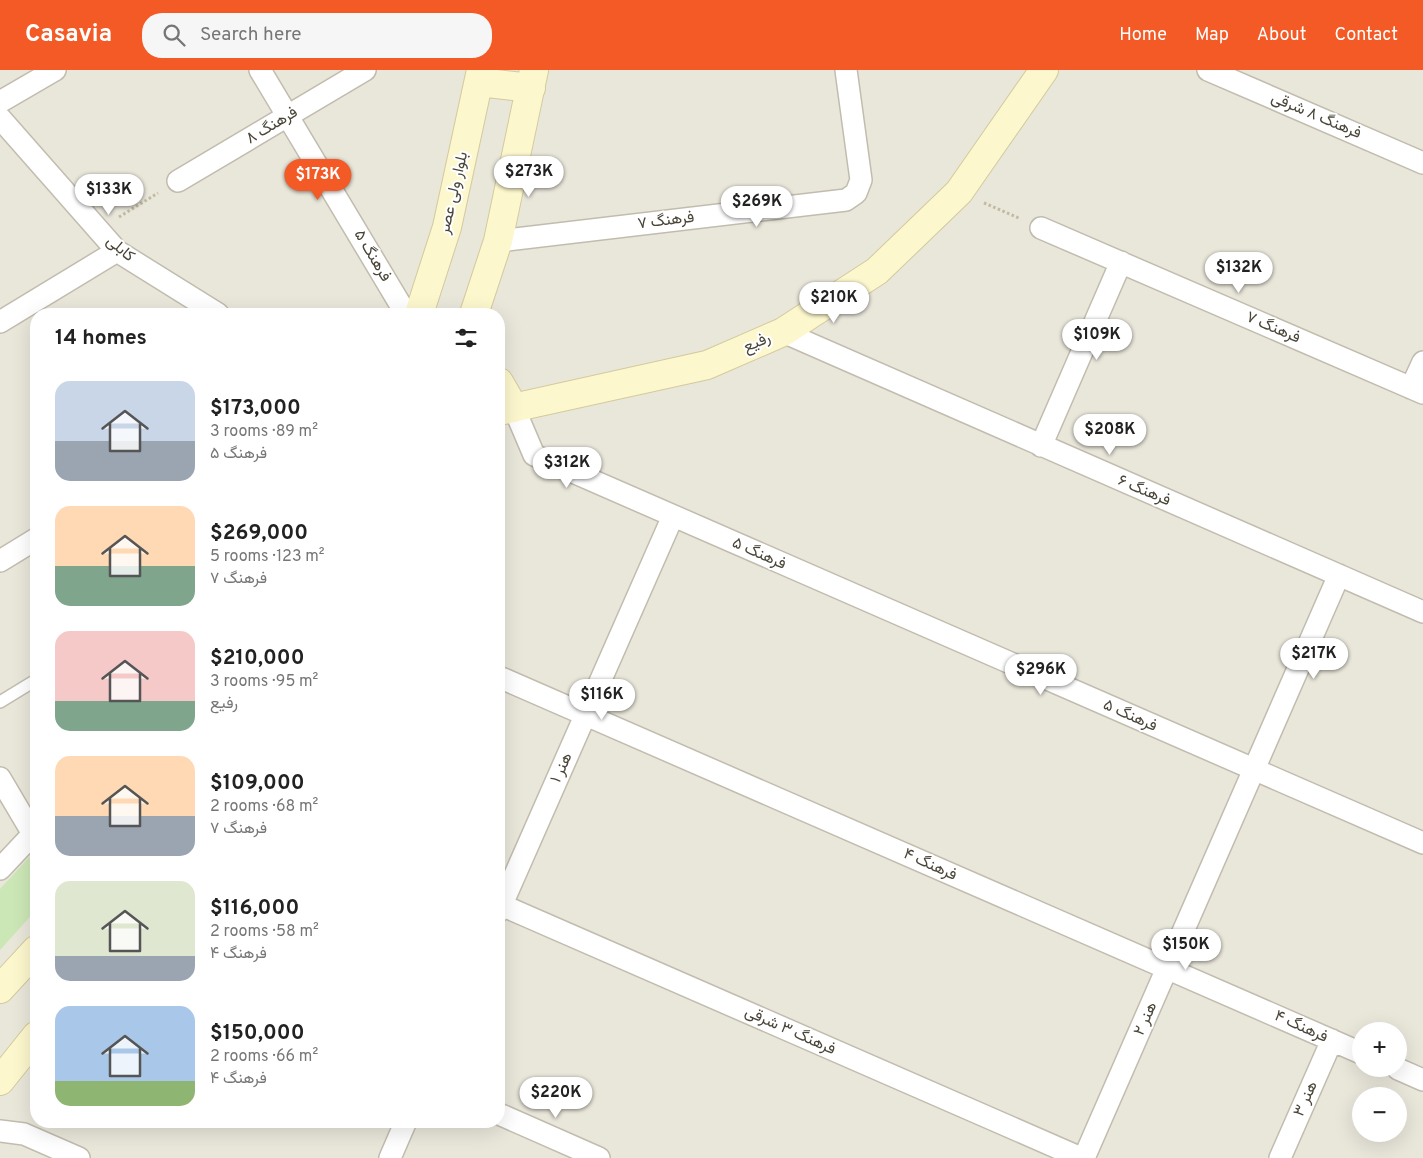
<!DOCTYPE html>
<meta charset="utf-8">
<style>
:root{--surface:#fff;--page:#f6f6f6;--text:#222;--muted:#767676;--accent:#f35a25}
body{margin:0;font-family:Overpass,Vazirmatn,sans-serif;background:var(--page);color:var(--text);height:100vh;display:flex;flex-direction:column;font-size:19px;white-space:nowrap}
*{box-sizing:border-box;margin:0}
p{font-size:16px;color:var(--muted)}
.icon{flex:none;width:28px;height:28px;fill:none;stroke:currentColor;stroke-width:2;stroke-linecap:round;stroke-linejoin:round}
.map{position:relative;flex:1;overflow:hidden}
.sheet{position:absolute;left:30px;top:238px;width:475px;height:820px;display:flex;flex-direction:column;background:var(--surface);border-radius:20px;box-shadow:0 5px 20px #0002}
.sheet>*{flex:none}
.tools{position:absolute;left:1352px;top:952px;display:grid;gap:10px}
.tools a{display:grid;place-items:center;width:55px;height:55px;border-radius:50%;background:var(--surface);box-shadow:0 5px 20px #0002;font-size:25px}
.price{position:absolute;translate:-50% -42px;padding:0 11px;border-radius:18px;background:#fff;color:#222;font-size:16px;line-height:32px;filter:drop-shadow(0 1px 2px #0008)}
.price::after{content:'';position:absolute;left:50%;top:30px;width:15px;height:11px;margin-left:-8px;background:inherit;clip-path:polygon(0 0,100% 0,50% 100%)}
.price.current{background:var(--accent);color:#fff}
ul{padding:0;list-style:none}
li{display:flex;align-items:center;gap:15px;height:125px;padding:0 25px}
li span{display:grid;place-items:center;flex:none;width:140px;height:100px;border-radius:15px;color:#555}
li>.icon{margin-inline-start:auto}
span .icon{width:60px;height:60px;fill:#fffc;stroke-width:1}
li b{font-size:21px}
h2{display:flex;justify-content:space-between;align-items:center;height:60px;padding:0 25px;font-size:21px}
header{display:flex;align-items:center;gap:30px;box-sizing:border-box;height:70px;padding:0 25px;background:var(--accent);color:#fff}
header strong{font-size:24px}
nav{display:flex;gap:28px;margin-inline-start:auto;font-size:18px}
.search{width:350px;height:45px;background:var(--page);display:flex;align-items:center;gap:12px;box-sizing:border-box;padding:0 18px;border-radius:20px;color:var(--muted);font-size:19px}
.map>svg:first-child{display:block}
.residential{fill:#e9e6da;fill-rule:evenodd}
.green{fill:#cce7b6}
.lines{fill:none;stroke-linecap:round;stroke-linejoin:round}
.lane-casing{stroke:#c1bcae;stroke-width:14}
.street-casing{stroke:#c1bcae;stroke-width:24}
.secondary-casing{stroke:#d3ca9c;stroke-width:30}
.path{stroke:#c2baa0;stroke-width:3;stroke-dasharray:2.5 2.5;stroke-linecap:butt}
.lane{stroke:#fff;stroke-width:11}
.street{stroke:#fff;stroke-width:21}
.secondary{stroke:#fdf7ce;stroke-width:28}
.labels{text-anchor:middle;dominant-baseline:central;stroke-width:4;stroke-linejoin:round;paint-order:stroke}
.street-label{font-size:16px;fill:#494539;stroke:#fff}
</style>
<header>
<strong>Casavia</strong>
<div class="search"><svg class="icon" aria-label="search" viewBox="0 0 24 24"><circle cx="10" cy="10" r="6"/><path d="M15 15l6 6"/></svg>Search here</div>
<nav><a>Home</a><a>Map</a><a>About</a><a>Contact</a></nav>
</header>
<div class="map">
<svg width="1423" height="1088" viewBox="0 0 1423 1088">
<rect width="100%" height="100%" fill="#f5f3eb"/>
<path class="residential" d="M 0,0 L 1423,0 L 1423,1088 L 0,1088 ZM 36,244 L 499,244 L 499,1051 L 36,1051 ZM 1361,961 L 1399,961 L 1399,999 L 1361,999 ZM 1361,1026 L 1399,1026 L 1399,1064 L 1361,1064 Z"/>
<path class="green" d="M 36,780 L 36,840 L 0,880 L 0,819 Z"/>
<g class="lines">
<defs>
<path id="lane" d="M 0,632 L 36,610"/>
<path id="street" d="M 260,0 L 406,244
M 1208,0 L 1423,93
M 0,32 L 55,0
M 0,48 L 117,181 L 218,244
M 178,111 L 365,0
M 1041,158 L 1423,323
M 498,171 L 846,130 L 856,123 L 861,110 L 846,0
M 0,252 L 117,181
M 783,262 L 1423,542
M 1411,318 L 1423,292
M 514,338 L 534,385 L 1423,773
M 1041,376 L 1121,192
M 0,491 L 36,469
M 499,607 L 1361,983
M 0,708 L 33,764 L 0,799
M 499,834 L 1081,1088
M 499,841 L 673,446
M 1398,999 L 1423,1010
M 499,1044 L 599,1088
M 0,1061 L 24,1064 L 79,1088
M 390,1088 L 406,1051
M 1084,1088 L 1339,505
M 1280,1088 L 1332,970"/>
<path id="secondary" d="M 479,12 L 531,18
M 419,244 L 447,157 L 481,0
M 474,244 L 498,171 L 534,0
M 499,312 L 514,338
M 499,341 L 707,295 L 783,262 L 877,201 L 959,122 L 1044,0
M 0,919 L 36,880
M 0,1011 L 36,966"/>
</defs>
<use href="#lane" class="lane-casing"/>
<use href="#street" class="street-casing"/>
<use href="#secondary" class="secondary-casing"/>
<path class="path" d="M 984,133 L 1019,148
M 119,147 L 158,123"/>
<use href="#lane" class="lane"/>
<use href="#street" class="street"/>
<use href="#secondary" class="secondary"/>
</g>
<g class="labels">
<g class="street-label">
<text transform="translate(1316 46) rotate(23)">فرهنگ ۸ شرقی</text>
<text transform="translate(272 56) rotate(-31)">فرهنگ ۸</text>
<text transform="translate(454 123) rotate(-77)">بلوار ولی عصر</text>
<text transform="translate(666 151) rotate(-7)">فرهنگ ۷</text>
<text transform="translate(120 179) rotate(40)">کابلی</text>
<text transform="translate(372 186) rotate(59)">فرهنگ ۵</text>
<text transform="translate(1273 258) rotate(23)">فرهنگ ۷</text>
<text transform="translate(757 273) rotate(-23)">رفیع</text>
<text transform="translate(1144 421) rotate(23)">فرهنگ ۶</text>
<text transform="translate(759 484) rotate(24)">فرهنگ ۵</text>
<text transform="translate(1130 646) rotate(24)">فرهنگ ۵</text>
<text transform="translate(562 698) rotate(-66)">هنر ۱</text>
<text transform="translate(930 795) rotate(24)">فرهنگ ۴</text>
<text transform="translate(1146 949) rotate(-66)">هنر ۲</text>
<text transform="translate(1301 957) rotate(24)">فرهنگ ۴</text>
<text transform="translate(790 961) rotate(24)">فرهنگ ۳ شرقی</text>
<text transform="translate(1306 1029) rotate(-66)">هنر ۳</text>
</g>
</g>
</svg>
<div class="tools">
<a>+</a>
<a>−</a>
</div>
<b class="price" style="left:529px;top:128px">$273K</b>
<b class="price current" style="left:318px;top:131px">$173K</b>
<b class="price" style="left:109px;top:146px">$133K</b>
<b class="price" style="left:757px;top:158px">$269K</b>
<b class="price" style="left:1239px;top:224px">$132K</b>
<b class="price" style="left:834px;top:254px">$210K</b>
<b class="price" style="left:1097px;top:291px">$109K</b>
<b class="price" style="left:1110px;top:386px">$208K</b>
<b class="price" style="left:567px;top:419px">$312K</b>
<b class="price" style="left:1314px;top:610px">$217K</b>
<b class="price" style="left:1041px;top:626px">$296K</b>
<b class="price" style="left:602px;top:651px">$116K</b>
<b class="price" style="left:1186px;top:901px">$150K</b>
<b class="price" style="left:556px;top:1049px">$220K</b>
<section class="sheet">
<h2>14 homes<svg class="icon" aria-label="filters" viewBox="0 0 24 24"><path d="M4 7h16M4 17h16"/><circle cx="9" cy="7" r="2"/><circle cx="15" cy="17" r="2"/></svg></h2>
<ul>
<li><span style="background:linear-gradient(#c9d6e8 60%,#9aa5b1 0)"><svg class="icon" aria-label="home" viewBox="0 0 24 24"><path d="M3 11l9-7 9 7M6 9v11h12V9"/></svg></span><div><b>$173,000</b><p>3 rooms · 89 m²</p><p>فرهنگ ۵</p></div></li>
<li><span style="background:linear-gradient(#ffd9b3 60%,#7fa58c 0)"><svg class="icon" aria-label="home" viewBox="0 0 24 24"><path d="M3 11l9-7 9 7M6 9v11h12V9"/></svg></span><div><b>$269,000</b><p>5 rooms · 123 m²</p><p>فرهنگ ۷</p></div></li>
<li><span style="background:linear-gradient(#f6c9c9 70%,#7fa58c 0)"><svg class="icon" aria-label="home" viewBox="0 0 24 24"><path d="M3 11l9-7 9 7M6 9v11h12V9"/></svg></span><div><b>$210,000</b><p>3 rooms · 95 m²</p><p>رفیع</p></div></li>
<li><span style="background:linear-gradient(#ffd9b3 60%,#9aa5b1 0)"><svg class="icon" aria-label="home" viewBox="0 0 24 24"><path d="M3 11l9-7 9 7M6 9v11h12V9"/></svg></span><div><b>$109,000</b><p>2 rooms · 68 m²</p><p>فرهنگ ۷</p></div></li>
<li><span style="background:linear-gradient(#dfe7d0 75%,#9aa5b1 0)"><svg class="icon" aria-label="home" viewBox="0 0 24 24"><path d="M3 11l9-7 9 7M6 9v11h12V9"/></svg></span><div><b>$116,000</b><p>2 rooms · 58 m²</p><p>فرهنگ ۴</p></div></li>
<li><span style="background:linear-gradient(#a9c7e8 75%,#8fb573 0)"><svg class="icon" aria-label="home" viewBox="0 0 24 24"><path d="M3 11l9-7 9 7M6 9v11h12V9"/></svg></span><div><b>$150,000</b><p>2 rooms · 66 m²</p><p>فرهنگ ۴</p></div></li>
</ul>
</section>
</div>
